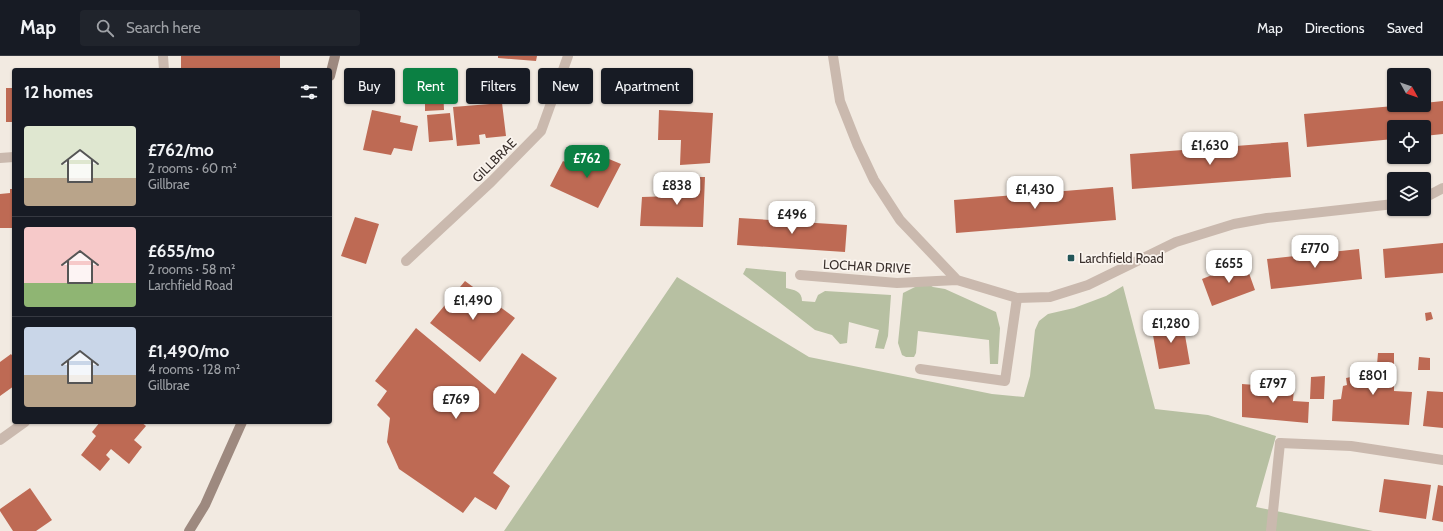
<!DOCTYPE html>
<meta charset="utf-8">
<style>
:root{--surface:#171b24;--page:#20242c;--text:#f1f3f6;--muted:#9ea1a6;--line:#363941;--accent:#0b8043}
body{margin:0;font-family:Cabin,sans-serif;background:var(--page);color:var(--text);height:100vh;display:flex;flex-direction:column;font-size:15px;white-space:nowrap}
*{box-sizing:border-box;margin:0}
p{font-size:13px;color:var(--muted)}
.icon{flex:none;width:22px;height:22px;fill:none;stroke:currentColor;stroke-width:2;stroke-linecap:round;stroke-linejoin:round}
.map{position:relative;flex:1;overflow:hidden}
.panel{position:absolute;left:12px;top:12px;width:320px;height:356px;display:flex;flex-direction:column;background:var(--surface);border-radius:4px;box-shadow:0 1px 3px #0004}
.panel>*{flex:none}
.hud{position:absolute;left:344px;top:12px;width:380px;height:36px;display:flex;gap:8px}
.needle{width:26px;rotate:130deg}
.controls{position:absolute;left:1387px;top:12px;display:grid;gap:8px}
.controls a{display:grid;place-items:center;width:44px;height:44px;border-radius:4px;background:var(--surface);box-shadow:0 1px 3px #0004;font-size:20px}
.price{position:absolute;translate:-50% -34px;padding:0 9px;border-radius:8px;background:#fff;color:#222;font-size:13px;line-height:26px;filter:drop-shadow(0 1px 2px #0008)}
.price::after{content:'';position:absolute;left:50%;top:24px;width:12px;height:9px;margin-left:-6px;background:inherit;clip-path:polygon(0 0,100% 0,50% 100%)}
.price.selected{background:var(--accent);color:#fff}
ul{padding:0;list-style:none}
li{display:flex;align-items:center;gap:12px;height:100px;padding:0 12px}
li+li{border-top:1px solid var(--line)}
li span{display:grid;place-items:center;flex:none;width:112px;height:80px;border-radius:4px;color:#555}
li>.icon{margin-inline-start:auto}
span .icon{width:48px;height:48px;fill:#fffc;stroke-width:1}
li b{font-size:17px}
h2{display:flex;justify-content:space-between;align-items:center;height:48px;padding:0 12px;font-size:17px}
.chip{padding:0 14px;border-radius:4px;background:var(--surface);box-shadow:0 1px 3px #0004;font-size:14px;line-height:36px}
.chip.selected{background:var(--accent);color:#fff}
header{display:flex;align-items:center;gap:24px;box-sizing:border-box;height:56px;padding:0 20px;background:var(--surface);border-bottom:1px solid var(--line)}
header strong{font-size:19px}
nav{display:flex;gap:22px;margin-inline-start:auto;font-size:14px}
.search{width:280px;height:36px;background:var(--page);display:flex;align-items:center;gap:10px;box-sizing:border-box;padding:0 14px;border-radius:4px;color:var(--muted);font-size:15px}
.map>svg:first-child{display:block}
.green{fill:#b7c0a2}
.building{fill:#be6a54}
.lines{fill:none;stroke-linecap:round;stroke-linejoin:round}
.lane{stroke:#cab9ae;stroke-width:10}
.street{stroke:#cab9ae;stroke-width:10}
.secondary{stroke:#9d897f;stroke-width:10}
.poi-dot{fill:#235658;stroke:#faf4ee;stroke-width:1.5}
.labels{text-anchor:middle;dominant-baseline:central;stroke-width:3.5;stroke-linejoin:round;paint-order:stroke}
.street-label{font-size:13px;fill:#392f2b;stroke:#faf4ee}
.poi-label{font-size:13px;fill:#392f2b;stroke:#faf4ee;text-anchor:start}
</style>
<header>
<strong>Map</strong>
<div class="search"><svg class="icon" aria-label="search" viewBox="0 0 24 24"><circle cx="10" cy="10" r="6"/><path d="M15 15l6 6"/></svg>Search here</div>
<nav><a>Map</a><a>Directions</a><a>Saved</a></nav>
</header>
<div class="map">
<svg width="1443" height="475" viewBox="0 0 1443 475">
<rect width="100%" height="100%" fill="#f2eae1"/>
<path class="green" d="M 746,212 L 786,216 L 786,232 C 794,234 802,235 802,245 L 815,246 L 818,239 L 825,235 L 891,239 L 888,280 L 884,293 L 875,292 L 879,274 L 849,266 L 847,287 L 840,288 L 832,279 L 815,274 L 743,218 Z
M 677,221 L 809,301 L 992,338 L 1024,341 L 1030,320 L 1035,274 L 1039,265 L 1048,258 L 1074,252 L 1106,240 L 1123,230 L 1155,353 L 1208,359 L 1276,380 L 1256,451 L 1373,475 L 504,475 Z
M 925,226 L 933,231 L 945,233 L 996,256 L 1000,272 L 998,308 L 990,308 L 989,284 L 918,275 L 916,297 L 914,301 L 906,301 L 902,299 L 898,287 L 903,237 Z"/>
<path class="building" d="M 181,0 L 280,0 L 280,14 L 181,14 Z
M 498,0 L 537,0 L 536,5 L 498,2 Z
M 443,30 L 444,54 L 425,55 L 425,31 Z
M 6,32 L 14,32 L 14,66 L 6,66 Z
M 1443,45 L 1443,78 L 1424,80 L 1424,71 L 1394,71 L 1394,83 L 1307,91 L 1304,58 L 1405,49 L 1424,49 L 1424,47 Z
M 502,47 L 506,80 L 486,82 L 485,78 L 479,79 L 480,88 L 457,90 L 453,51 Z
M 372,54 L 401,60 L 400,66 L 418,70 L 412,95 L 394,92 L 391,99 L 363,94 Z
M 659,54 L 713,57 L 710,107 L 680,109 L 681,84 L 658,84 Z
M 450,57 L 453,84 L 429,86 L 427,59 Z
M 1288,86 L 1291,121 L 1132,133 L 1130,98 Z
M 592,96 L 621,108 L 598,152 L 550,130 L 563,105 L 583,115 Z
M 674,121 L 705,121 L 703,171 L 640,170 L 642,141 L 674,140 Z
M 1113,131 L 1116,164 L 956,177 L 954,144 Z
M 10,133 L 14,133 L 13,172 L 0,172 L 0,138 L 10,137 Z
M 355,161 L 379,168 L 366,208 L 341,200 Z
M 739,162 L 847,169 L 845,196 L 737,189 Z
M 1443,187 L 1443,217 L 1385,222 L 1383,193 Z
M 1359,193 L 1362,223 L 1271,233 L 1267,203 Z
M 1245,206 L 1255,234 L 1212,250 L 1202,223 Z
M 465,225 L 515,262 L 480,306 L 430,267 Z
M 1431,256 L 1433,263 L 1426,265 L 1425,257 Z
M 1182,262 L 1190,308 L 1159,313 L 1151,268 Z
M 416,272 L 495,338 L 522,297 L 557,322 L 493,417 L 510,430 L 496,454 L 475,441 L 463,457 L 399,413 L 387,386 L 390,362 L 377,349 L 387,335 L 375,325 Z
M 1378,297 L 1394,297 L 1394,335 L 1412,336 L 1409,369 L 1332,365 L 1333,344 L 1341,343 L 1343,330 L 1347,329 L 1346,322 L 1356,320 L 1355,307 L 1374,306 L 1373,324 L 1367,323 L 1366,331 L 1375,332 Z
M 11,298 L 14,302 L 14,330 L 0,340 L 0,306 Z
M 1419,301 L 1430,302 L 1430,314 L 1418,314 Z
M 1325,320 L 1324,343 L 1310,343 L 1311,321 Z
M 1242,328 L 1294,332 L 1293,345 L 1309,346 L 1308,367 L 1242,361 Z
M 1427,335 L 1443,336 L 1443,372 L 1423,370 Z
M 100,366 L 141,366 L 146,370 L 134,384 L 142,391 L 129,408 L 111,393 L 106,399 L 110,403 L 100,415 L 81,399 L 96,380 L 92,376 Z
M 1384,423 L 1431,429 L 1426,463 L 1379,456 Z
M 1438,429 L 1443,430 L 1443,466 L 1432,464 Z
M 30,432 L 52,464 L 36,475 L 13,475 L 0,455 L 0,453 Z"/>
<g class="lines">
<path class="lane" d="M 920,313 L 1005,325 L 1017,242
M 1271,475 L 1280,387"/>
<path class="street" d="M 163,0 L 164,14
M 833,0 L 840,45 L 857,88 L 874,124 L 900,164 L 957,224 L 1017,242 L 1050,241 L 1088,229 L 1176,186 L 1234,168 L 1267,162 L 1394,148
M 0,102 L 14,101
M 1424,142 L 1443,132
M 406,205 L 491,126 L 541,75 L 568,0
M 800,219 L 897,227 L 957,224
M 0,384 L 25,366
M 1280,387 L 1351,390 L 1443,404"/>
<path class="secondary" d="M 330,20 L 335,0
M 189,475 L 205,449 L 242,366"/>
</g>
<rect class="poi-dot" x="1067" y="198" width="8" height="8" rx="2"/>
<g class="labels">
<g class="street-label">
<text transform="translate(494 104) rotate(-45)">GILLBRAE</text>
<text transform="translate(867 210) rotate(3)">LOCHAR DRIVE</text>
</g>
<g class="poi-label">
<text x="1079" y="202">Larchfield Road</text>
</g>
</g>
</svg>
<div class="controls">
<a><svg class="needle" viewBox="-14 -14 28 28"><path d="M0-13l5 13h-10z" fill="#e53935"/><path d="M0 13l5-13h-10z" fill="#9ea1a6"/></svg></a>
<a><svg class="icon" aria-label="locate" viewBox="0 0 24 24"><circle cx="12" cy="12" r="6"/><path d="M12 2v4M12 18v4M2 12h4M18 12h4"/></svg></a>
<a><svg class="icon" aria-label="layers" viewBox="0 0 24 24"><path d="M12 4l9 5-9 5-9-5zM3 14l9 5 9-5"/></svg></a>
</div>
<b class="price" style="left:1210px;top:110px">£1,630</b>
<b class="price selected" style="left:587px;top:123px">£762</b>
<b class="price" style="left:677px;top:150px">£838</b>
<b class="price" style="left:1035px;top:154px">£1,430</b>
<b class="price" style="left:792px;top:179px">£496</b>
<b class="price" style="left:1315px;top:213px">£770</b>
<b class="price" style="left:1229px;top:228px">£655</b>
<b class="price" style="left:473px;top:265px">£1,490</b>
<b class="price" style="left:1171px;top:288px">£1,280</b>
<b class="price" style="left:1373px;top:340px">£801</b>
<b class="price" style="left:1273px;top:348px">£797</b>
<b class="price" style="left:456px;top:364px">£769</b>
<div class="hud">
<a class="chip">Buy</a>
<a class="chip selected">Rent</a>
<a class="chip">Filters</a>
<a class="chip">New</a>
<a class="chip">Apartment</a>
</div>
<section class="panel">
<h2>12 homes<svg class="icon" aria-label="filters" viewBox="0 0 24 24"><path d="M4 7h16M4 17h16"/><circle cx="9" cy="7" r="2"/><circle cx="15" cy="17" r="2"/></svg></h2>
<ul>
<li><span style="background:linear-gradient(#dfe7d0 65%,#b9a48a 0)"><svg class="icon" aria-label="home" viewBox="0 0 24 24"><path d="M3 11l9-7 9 7M6 9v11h12V9"/></svg></span><div><b>£762/mo</b><p>2 rooms · 60 m²</p><p>Gillbrae</p></div></li>
<li><span style="background:linear-gradient(#f6c9c9 70%,#8fb573 0)"><svg class="icon" aria-label="home" viewBox="0 0 24 24"><path d="M3 11l9-7 9 7M6 9v11h12V9"/></svg></span><div><b>£655/mo</b><p>2 rooms · 58 m²</p><p>Larchfield Road</p></div></li>
<li><span style="background:linear-gradient(#c9d6e8 60%,#b9a48a 0)"><svg class="icon" aria-label="home" viewBox="0 0 24 24"><path d="M3 11l9-7 9 7M6 9v11h12V9"/></svg></span><div><b>£1,490/mo</b><p>4 rooms · 128 m²</p><p>Gillbrae</p></div></li>
</ul>
</section>
</div>
